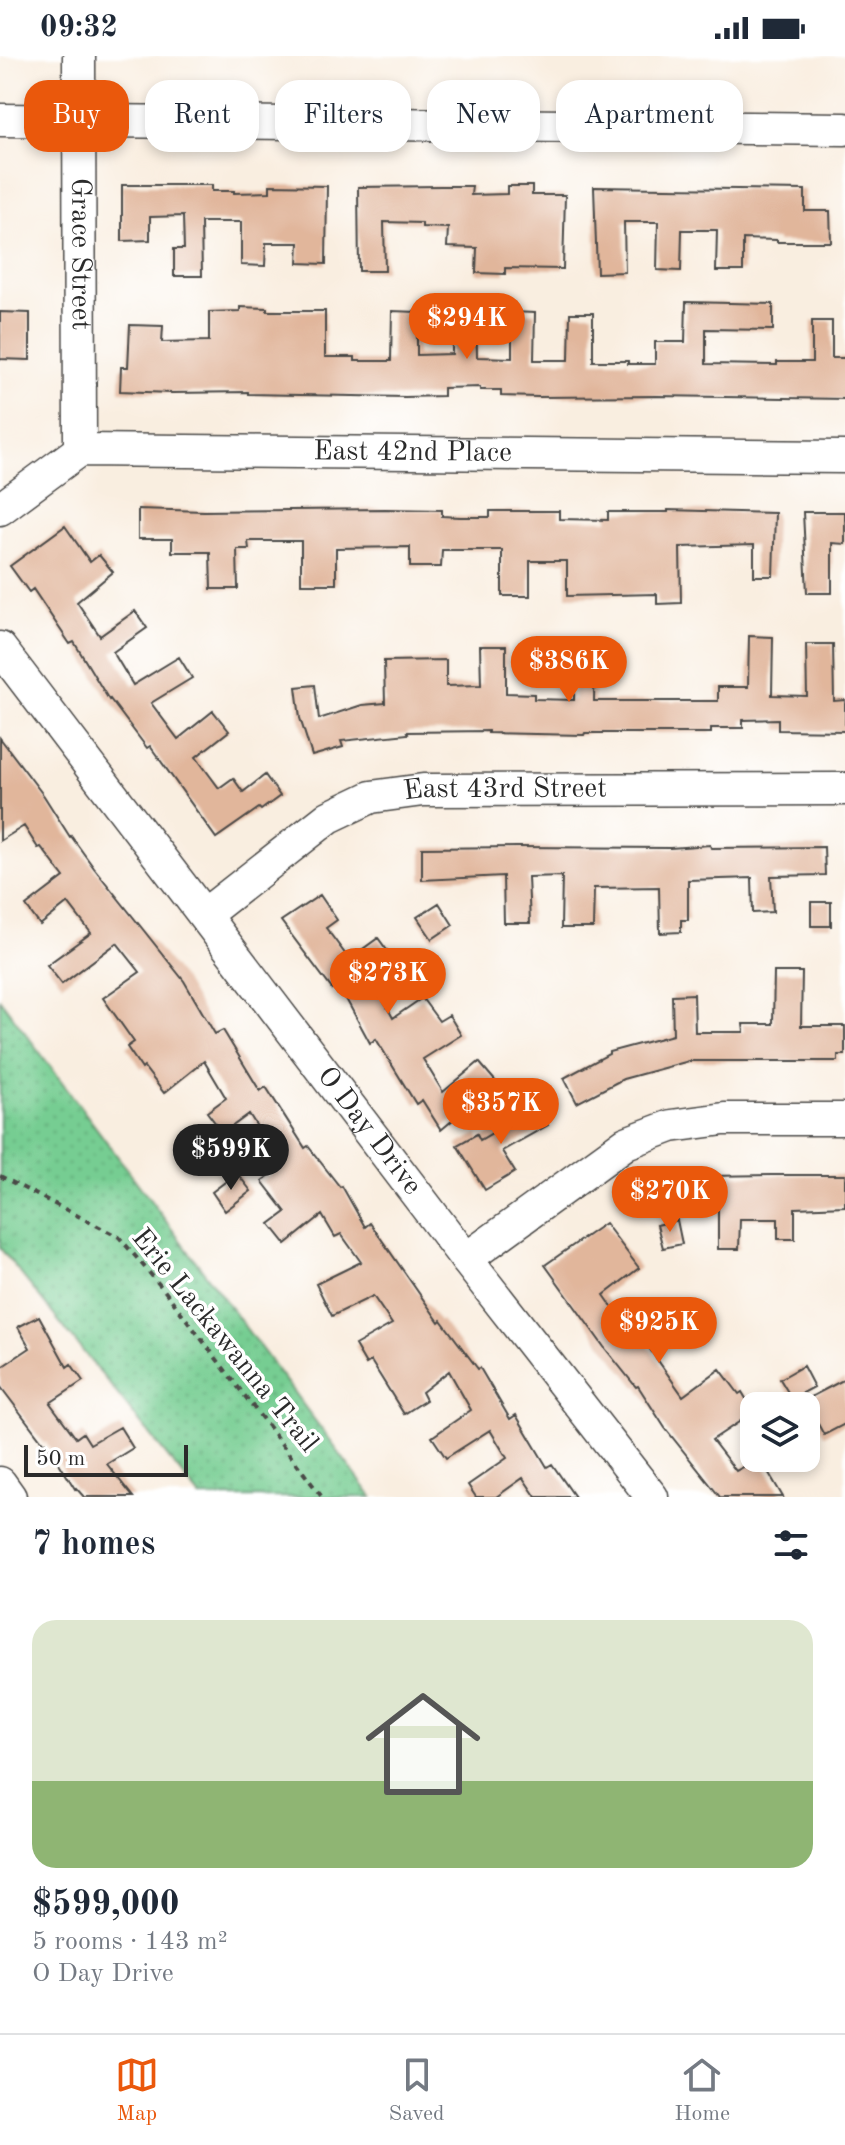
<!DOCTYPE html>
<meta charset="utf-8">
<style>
:root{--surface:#fff;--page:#f2f2f3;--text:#1f2937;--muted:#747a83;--line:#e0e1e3;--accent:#ea580c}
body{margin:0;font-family:"Old Standard TT",serif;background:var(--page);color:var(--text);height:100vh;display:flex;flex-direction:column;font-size:30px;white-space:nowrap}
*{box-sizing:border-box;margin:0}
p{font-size:26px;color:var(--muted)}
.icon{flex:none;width:44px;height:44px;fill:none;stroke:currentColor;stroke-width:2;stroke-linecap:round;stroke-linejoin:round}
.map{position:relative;height:1441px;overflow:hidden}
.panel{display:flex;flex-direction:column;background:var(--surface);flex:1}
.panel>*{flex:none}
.top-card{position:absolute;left:24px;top:24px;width:798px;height:72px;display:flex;gap:16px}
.tools{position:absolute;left:740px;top:1336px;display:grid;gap:16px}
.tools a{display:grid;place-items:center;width:80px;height:80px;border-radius:16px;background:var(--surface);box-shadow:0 4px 12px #0003;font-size:40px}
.scale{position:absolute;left:24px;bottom:20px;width:164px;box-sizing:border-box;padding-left:8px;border:4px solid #2b2b2b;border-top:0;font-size:22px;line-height:28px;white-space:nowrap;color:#2b2b2b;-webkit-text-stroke:6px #fff;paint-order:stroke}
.price{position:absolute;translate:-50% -68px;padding:0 18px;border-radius:28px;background:var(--accent);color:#fff;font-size:26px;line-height:52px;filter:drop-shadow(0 2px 4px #0008)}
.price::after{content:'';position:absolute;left:50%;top:48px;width:24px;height:18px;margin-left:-12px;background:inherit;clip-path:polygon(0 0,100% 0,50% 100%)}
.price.on{background:#222;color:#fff}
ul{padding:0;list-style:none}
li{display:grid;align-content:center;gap:16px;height:424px;padding:0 32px}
li span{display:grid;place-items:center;height:248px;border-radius:24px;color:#555}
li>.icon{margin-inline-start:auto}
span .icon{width:144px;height:144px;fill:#fffc;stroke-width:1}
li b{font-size:34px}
h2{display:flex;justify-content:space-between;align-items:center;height:96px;padding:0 32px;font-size:34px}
.tag{padding:0 28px;border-radius:24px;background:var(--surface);box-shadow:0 4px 12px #0003;font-size:28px;line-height:72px}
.tag.on{background:var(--accent);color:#fff}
.status{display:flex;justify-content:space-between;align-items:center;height:56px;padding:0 40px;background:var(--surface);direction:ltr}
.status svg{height:22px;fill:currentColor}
.dock{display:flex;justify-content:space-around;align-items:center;height:112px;border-top:2px solid var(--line);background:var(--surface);font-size:22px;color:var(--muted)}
.dock a{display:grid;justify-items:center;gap:4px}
.dock .on{color:var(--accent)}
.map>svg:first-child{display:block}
.green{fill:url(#green-dots);stroke:#507c5e;stroke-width:2}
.building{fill:#e1b69b}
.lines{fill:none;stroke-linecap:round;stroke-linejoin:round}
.minor-casing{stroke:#4a4846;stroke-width:35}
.path{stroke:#4a4846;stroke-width:4;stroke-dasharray:6 6;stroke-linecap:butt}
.minor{stroke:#fff;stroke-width:32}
.labels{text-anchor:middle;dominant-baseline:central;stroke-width:7;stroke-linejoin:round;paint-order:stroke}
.street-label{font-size:28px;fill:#2b2b2b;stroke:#fff}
</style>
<div class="status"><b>09:32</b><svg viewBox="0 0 49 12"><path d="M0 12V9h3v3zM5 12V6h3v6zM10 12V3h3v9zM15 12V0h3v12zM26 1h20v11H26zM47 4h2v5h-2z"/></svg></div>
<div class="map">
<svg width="845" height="1441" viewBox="0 0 845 1441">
<defs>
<pattern id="green-dots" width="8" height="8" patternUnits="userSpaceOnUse" patternTransform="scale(2)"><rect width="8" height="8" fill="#76cd92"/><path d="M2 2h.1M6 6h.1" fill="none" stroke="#66b07e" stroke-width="1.8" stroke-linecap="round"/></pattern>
</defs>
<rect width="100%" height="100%" fill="#fff"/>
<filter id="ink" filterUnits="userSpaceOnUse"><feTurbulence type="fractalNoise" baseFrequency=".0125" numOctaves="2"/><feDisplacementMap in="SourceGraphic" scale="16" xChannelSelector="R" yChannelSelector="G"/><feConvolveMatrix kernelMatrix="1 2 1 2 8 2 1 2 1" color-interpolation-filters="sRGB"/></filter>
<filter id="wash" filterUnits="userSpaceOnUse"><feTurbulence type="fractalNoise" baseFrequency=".006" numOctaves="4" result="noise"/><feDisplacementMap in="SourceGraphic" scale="32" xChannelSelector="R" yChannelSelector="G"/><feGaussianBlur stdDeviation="1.8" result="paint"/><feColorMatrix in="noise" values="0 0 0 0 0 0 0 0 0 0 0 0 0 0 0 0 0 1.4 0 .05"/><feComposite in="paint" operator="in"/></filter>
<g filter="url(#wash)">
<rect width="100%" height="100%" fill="#f9eee0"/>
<path class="green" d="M 0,943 L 372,1441 L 200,1441 L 0,1192 Z"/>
<g id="blocks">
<path class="building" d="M 122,129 L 212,129 L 212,135 L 234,135 L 234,137 L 270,136 L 270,129 L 327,130 L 326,208 L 298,207 L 299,187 L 266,187 L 265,210 L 241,209 L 241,166 L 201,166 L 202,220 L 174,220 L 174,193 L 184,193 L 183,160 L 150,161 L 150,184 L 122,185 Z
M 441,130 L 472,130 L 471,139 L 507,138 L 507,130 L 532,130 L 532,139 L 565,139 L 563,213 L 505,212 L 505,218 L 476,217 L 477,192 L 447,191 L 448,172 L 422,171 L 422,167 L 384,166 L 385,215 L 359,215 L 358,131 Z
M 594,131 L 805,134 L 805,155 L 830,155 L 831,186 L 777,186 L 777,184 L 743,183 L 743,215 L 716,215 L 717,174 L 682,174 L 681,215 L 657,214 L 658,166 L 624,166 L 625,216 L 597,217 Z
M 686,246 L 773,248 L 773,274 L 706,273 L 706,308 L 777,309 L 777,306 L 812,306 L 812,265 L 832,265 L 832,302 L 845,302 L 845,343 L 657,340 L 538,341 L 501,340 L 501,334 L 480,334 L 480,331 L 443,332 L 443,340 L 405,341 L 248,338 L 248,336 L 172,337 L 120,335 L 121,311 L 128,311 L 130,269 L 163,270 L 162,286 L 209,285 L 209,256 L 240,255 L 240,251 L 267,252 L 267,255 L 325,255 L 325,301 L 355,301 L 355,305 L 391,305 L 392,255 L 417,256 L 417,299 L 452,298 L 452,256 L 476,255 L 477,301 L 512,302 L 512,256 L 535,257 L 534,304 L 569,304 L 570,257 L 593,257 L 593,305 L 628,305 L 628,308 L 655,308 L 655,286 L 685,286 Z
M 0,256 L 30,257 L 30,304 L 0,303 Z
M 138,453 L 204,455 L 385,453 L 442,454 L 442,460 L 460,461 L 490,461 L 490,455 L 559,455 L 559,463 L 608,464 L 608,456 L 668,456 L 668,454 L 775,457 L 773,520 L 754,520 L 754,489 L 680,491 L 681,547 L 657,548 L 657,538 L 567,540 L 567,505 L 530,505 L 530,540 L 502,540 L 502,494 L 442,494 L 441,511 L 410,511 L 410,491 L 336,492 L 336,528 L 301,528 L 301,485 L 248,485 L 249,493 L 237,493 L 238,533 L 211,533 L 210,496 L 172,496 L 172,483 L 138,483 Z
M 803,456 L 845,456 L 845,488 L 832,487 L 832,537 L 807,537 Z
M 65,470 L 90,506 L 99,499 L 113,516 L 77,546 L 100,580 L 135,555 L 147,572 L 113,596 L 133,629 L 179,601 L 192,622 L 151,647 L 178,683 L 213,655 L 229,675 L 196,701 L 219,732 L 233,722 L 243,736 L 265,719 L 280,740 L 261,754 L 259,752 L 216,782 L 150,690 L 147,692 L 110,643 L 109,644 L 74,586 L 70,588 L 33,533 L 29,536 L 10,510 Z
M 749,580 L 773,581 L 772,639 L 807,640 L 806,588 L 833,588 L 834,645 L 845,644 L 845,675 L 778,674 L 778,663 L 743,664 L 743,672 L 711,672 L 711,677 L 585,677 L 584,679 L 488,677 L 488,675 L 407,676 L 408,678 L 341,685 L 343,691 L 312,700 L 300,662 L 296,631 L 315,629 L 319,663 L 362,649 L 385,647 L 384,605 L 446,604 L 446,630 L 481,629 L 480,590 L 506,590 L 506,637 L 534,638 L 534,643 L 574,644 L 575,601 L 595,601 L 594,645 L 718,645 L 718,631 L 748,631 Z
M 0,682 L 44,740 L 70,781 L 71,780 L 94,812 L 184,925 L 215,978 L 223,974 L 260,1035 L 266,1031 L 305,1092 L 308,1090 L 340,1131 L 342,1130 L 365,1171 L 370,1167 L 439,1266 L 441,1264 L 478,1313 L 480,1312 L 510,1363 L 516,1359 L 547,1411 L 552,1408 L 575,1441 L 536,1441 L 523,1422 L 496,1441 L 476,1441 L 468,1429 L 507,1402 L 490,1374 L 446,1402 L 432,1381 L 471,1354 L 449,1315 L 422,1336 L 426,1344 L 404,1358 L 371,1305 L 366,1308 L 355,1289 L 392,1268 L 373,1240 L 332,1260 L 316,1228 L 361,1206 L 341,1178 L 335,1181 L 322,1159 L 286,1188 L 270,1168 L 286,1156 L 262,1125 L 282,1110 L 249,1058 L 223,1077 L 207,1056 L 226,1042 L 204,1005 L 164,1037 L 144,1011 L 142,1013 L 127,991 L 134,986 L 103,942 L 140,916 L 117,887 L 62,928 L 47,909 L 91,877 L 68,847 L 40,869 L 26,850 L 64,821 L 41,791 L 38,792 L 24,770 L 0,785 Z
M 710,789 L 711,792 L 824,791 L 825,819 L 771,820 L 773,856 L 753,857 L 752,822 L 688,824 L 688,864 L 681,864 L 681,876 L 660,877 L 659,831 L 594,832 L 593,872 L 561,872 L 562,820 L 528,821 L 530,867 L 504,867 L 503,820 L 422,824 L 422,792 L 517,791 L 670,792 Z
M 320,839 L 337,864 L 326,872 L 349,903 L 378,882 L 392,901 L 369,918 L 393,962 L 422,942 L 439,965 L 449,959 L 461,979 L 423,1003 L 443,1036 L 479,1006 L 497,1027 L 441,1074 L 422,1044 L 416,1048 L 376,983 L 370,987 L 338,928 L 332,933 L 281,865 Z
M 811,846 L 831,846 L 831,870 L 811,870 Z
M 439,847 L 453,869 L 432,883 L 417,861 Z
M 774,916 L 802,916 L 801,970 L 845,970 L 845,999 L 838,999 L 838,1005 L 689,1005 L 623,1023 L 577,1047 L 564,1022 L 609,998 L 609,996 L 673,979 L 672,939 L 694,938 L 695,976 L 744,976 L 743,968 L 773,968 Z
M 536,1046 L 548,1069 L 502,1095 L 515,1116 L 485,1134 L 457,1089 L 477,1078 L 480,1084 L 514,1064 L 512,1059 Z
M 237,1117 L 251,1135 L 225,1155 L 212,1136 Z
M 772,1119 L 845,1119 L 845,1150 L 795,1152 L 795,1183 L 778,1183 L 778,1163 L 740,1163 L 739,1193 L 718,1193 L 718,1151 L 673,1162 L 665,1130 L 707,1120 Z
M 677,1164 L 682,1188 L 663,1192 L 657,1169 Z
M 605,1167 L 639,1212 L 604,1239 L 625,1269 L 665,1245 L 679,1266 L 645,1286 L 683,1340 L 720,1313 L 739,1338 L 742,1336 L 754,1356 L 712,1384 L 736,1415 L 760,1402 L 783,1441 L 720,1441 L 665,1372 L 638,1330 L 636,1331 L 604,1291 L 545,1209 Z
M 39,1260 L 67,1311 L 71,1308 L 83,1325 L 50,1347 L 76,1382 L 83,1377 L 90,1388 L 120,1371 L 133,1392 L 107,1408 L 133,1441 L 84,1441 L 76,1432 L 75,1433 L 46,1386 L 44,1388 L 0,1330 L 0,1312 L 30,1292 L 18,1271 Z
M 803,1310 L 814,1331 L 792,1343 L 780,1323 Z
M 845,1323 L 845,1368 L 824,1379 L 805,1344 Z"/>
</g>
</g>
<g filter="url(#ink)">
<use href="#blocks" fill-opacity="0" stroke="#4a4846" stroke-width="2"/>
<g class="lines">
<defs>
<g id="minor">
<path id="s1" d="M 79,0 L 80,394"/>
<path d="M 0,64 L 845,73"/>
<path id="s2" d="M 0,453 L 80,394 L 845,401"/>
<path id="s3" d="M 0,592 L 466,1203 L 652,1441"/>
<path id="s4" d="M 204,859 L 329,761 L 371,741 L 423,734 L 845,733"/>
<path d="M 466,1203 L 626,1087 L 671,1070 L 724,1063 L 845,1063"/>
<path d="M 0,1427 L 10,1441"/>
</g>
</defs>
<use href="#minor" class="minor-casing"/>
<path class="path" d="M 0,1120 L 119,1181 L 164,1234 L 322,1441"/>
<use href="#minor" class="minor"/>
</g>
</g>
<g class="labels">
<g class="street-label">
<text stroke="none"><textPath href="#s1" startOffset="198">Grace Street</textPath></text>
<text stroke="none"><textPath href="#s2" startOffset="432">East 42nd Place</textPath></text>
<text stroke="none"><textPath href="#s4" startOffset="340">East 43rd Street</textPath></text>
<text stroke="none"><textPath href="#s3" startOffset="608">O Day Drive</textPath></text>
<text transform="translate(224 1285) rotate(51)">Erie Lackawanna Trail</text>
</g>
</g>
</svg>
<div class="tools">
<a><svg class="icon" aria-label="layers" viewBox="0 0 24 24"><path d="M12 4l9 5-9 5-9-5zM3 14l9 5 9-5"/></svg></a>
</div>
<div class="scale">50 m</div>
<b class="price" style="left:467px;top:305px">$294K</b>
<b class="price" style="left:569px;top:648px">$386K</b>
<b class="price" style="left:388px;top:960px">$273K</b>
<b class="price" style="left:501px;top:1090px">$357K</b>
<b class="price on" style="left:231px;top:1136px">$599K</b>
<b class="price" style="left:670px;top:1178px">$270K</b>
<b class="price" style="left:659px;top:1309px">$925K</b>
<div class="top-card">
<a class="tag on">Buy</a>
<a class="tag">Rent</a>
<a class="tag">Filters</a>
<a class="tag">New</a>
<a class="tag">Apartment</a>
</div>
</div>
<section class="panel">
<h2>7 homes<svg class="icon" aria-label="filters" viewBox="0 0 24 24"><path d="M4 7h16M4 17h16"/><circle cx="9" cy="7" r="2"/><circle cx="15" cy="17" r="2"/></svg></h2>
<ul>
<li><span style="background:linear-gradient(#dfe7d0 65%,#8fb573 0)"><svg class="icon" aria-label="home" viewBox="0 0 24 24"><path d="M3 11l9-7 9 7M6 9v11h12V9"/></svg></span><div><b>$599,000</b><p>5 rooms · 143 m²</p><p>O Day Drive</p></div></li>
</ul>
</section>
<nav class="dock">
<a class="on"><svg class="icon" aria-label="map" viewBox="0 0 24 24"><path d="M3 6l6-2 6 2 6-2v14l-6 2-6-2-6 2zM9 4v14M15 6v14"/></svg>Map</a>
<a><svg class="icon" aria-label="saved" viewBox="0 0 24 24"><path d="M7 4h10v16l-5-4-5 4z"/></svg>Saved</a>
<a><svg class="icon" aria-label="home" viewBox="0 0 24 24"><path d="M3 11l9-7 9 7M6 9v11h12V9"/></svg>Home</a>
</nav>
